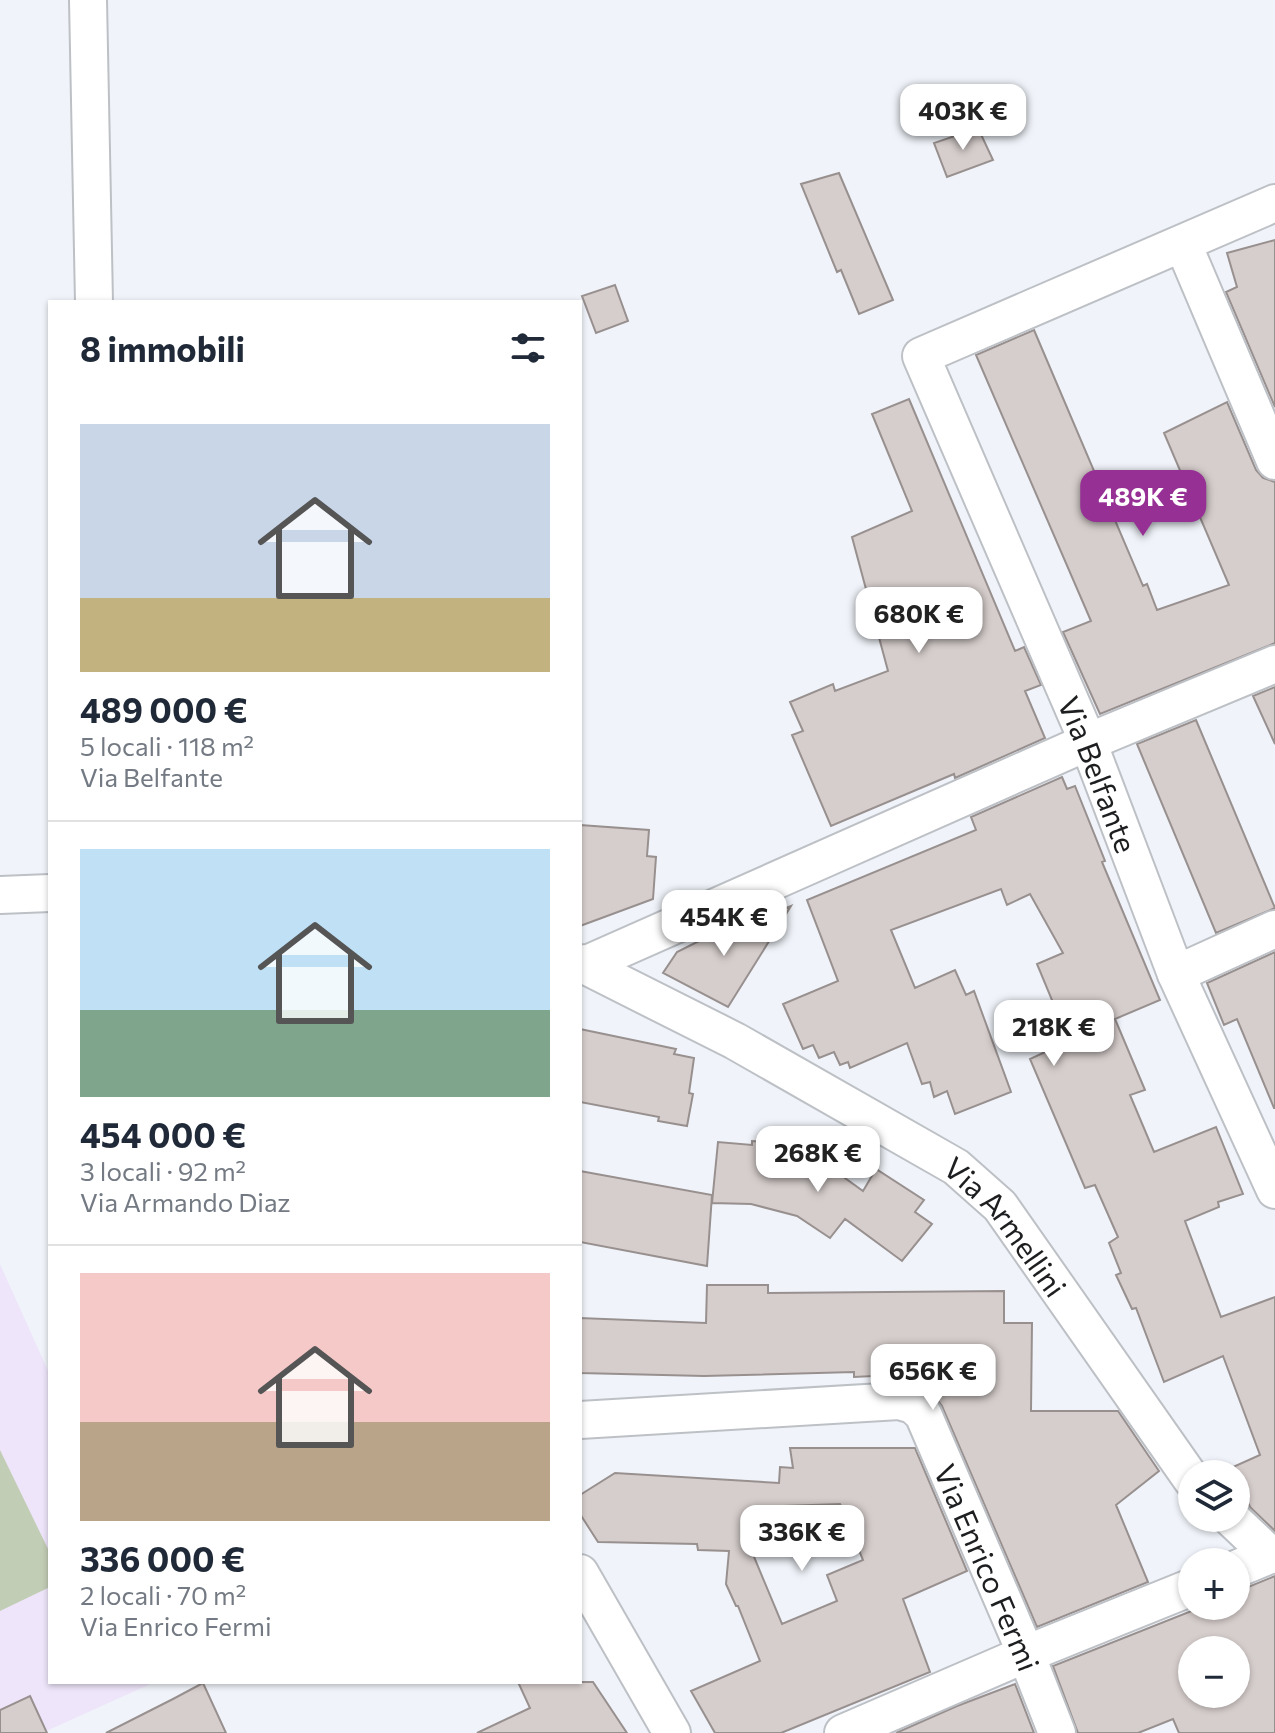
<!DOCTYPE html>
<html lang="it">
<meta charset="utf-8">
<style>
:root{--surface:#fff;--page:#f6f6f7;--text:#1f2937;--muted:#747a83;--line:#e0e1e3;--accent:#973095}
body{margin:0;font-family:Commissioner,sans-serif;background:var(--page);color:var(--text);height:100vh;display:flex;flex-direction:column;font-size:30px;white-space:nowrap}
*{box-sizing:border-box;margin:0}
p{font-size:26px;color:var(--muted)}
.icon{flex:none;width:44px;height:44px;fill:none;stroke:currentColor;stroke-width:2;stroke-linecap:round;stroke-linejoin:round}
.map{position:relative;flex:1;overflow:hidden}
.side{position:absolute;left:48px;top:300px;width:534px;height:1384px;display:flex;flex-direction:column;background:var(--surface);border-radius:0px;box-shadow:0 2px 6px #0004}
.side>*{flex:none}
.fabs{position:absolute;left:1178px;top:1460px;display:grid;gap:16px}
.fabs a{display:grid;place-items:center;width:72px;height:72px;border-radius:50%;background:var(--surface);box-shadow:0 2px 6px #0004;font-size:40px}
.price{position:absolute;translate:-50% -68px;padding:0 18px;border-radius:16px;background:#fff;color:#222;font-size:26px;line-height:52px;filter:drop-shadow(0 2px 4px #0008)}
.price::after{content:'';position:absolute;left:50%;top:48px;width:24px;height:18px;margin-left:-12px;background:inherit;clip-path:polygon(0 0,100% 0,50% 100%)}
.price.active{background:var(--accent);color:#fff}
ul{padding:0;list-style:none}
li{display:grid;align-content:center;gap:16px;height:424px;padding:0 32px}
li+li{border-top:2px solid var(--line)}
li span{display:grid;place-items:center;height:248px;border-radius:0px;color:#555}
li>.icon{margin-inline-start:auto}
span .icon{width:144px;height:144px;fill:#fffc;stroke-width:1}
li b{font-size:34px}
h2{display:flex;justify-content:space-between;align-items:center;height:96px;padding:0 32px;font-size:34px}
.map>svg:first-child{display:block}
.education{fill:#eee5fa}
.green{fill:#c2cdb5}
.building{fill:#d6cecd;stroke:#98908f;stroke-width:2;fill-rule:evenodd}
.lines{fill:none;stroke-linecap:round;stroke-linejoin:round}
.minor-casing{stroke:#bdc1c6;stroke-width:40}
.minor{stroke:#fff;stroke-width:36}
.labels{text-anchor:middle;dominant-baseline:central;stroke-width:6;stroke-linejoin:round;paint-order:stroke}
.street-label{font-size:30px;fill:#1d1e20;stroke:#f0f4fa}
</style>
<div class="map">
<svg width="1275" height="1733" viewBox="0 0 1275 1733">
<rect width="100%" height="100%" fill="#f0f4fa"/>
<path class="education" d="M 0,1264 L 50,1375 L 50,1682 L 155,1682 L 42,1733 L 0,1733 Z"/>
<path class="green" d="M 0,1450 L 50,1553 L 50,1587 L 0,1611 Z"/>
<path class="building" d="M 978,128 L 993,160 L 947,177 L 934,143 Z
M 839,173 L 893,300 L 859,314 L 841,270 L 837,272 L 801,184 Z
M 1275,240 L 1275,407 L 1226,292 L 1237,287 L 1227,253 Z
M 615,285 L 628,321 L 596,333 L 582,296 Z
M 1034,330 L 1143,586 L 1147,584 L 1157,610 L 1229,585 L 1164,433 L 1227,402 L 1256,470 L 1263,478 L 1275,482 L 1275,643 L 1100,714 L 1063,632 L 1091,621 L 976,355 Z
M 909,399 L 1015,651 L 1024,647 L 1041,685 L 1025,691 L 1045,738 L 955,778 L 954,774 L 831,826 L 792,735 L 803,731 L 790,702 L 833,684 L 835,691 L 888,671 L 852,537 L 912,511 L 872,414 Z
M 1275,687 L 1275,744 L 1253,696 Z
M 1196,720 L 1275,908 L 1216,933 L 1137,744 Z
M 1062,777 L 1067,789 L 1075,786 L 1105,861 L 1102,862 L 1160,1000 L 1115,1019 L 1145,1090 L 1130,1095 L 1154,1152 L 1216,1127 L 1243,1194 L 1218,1202 L 1219,1207 L 1185,1221 L 1221,1317 L 1275,1297 L 1275,1531 L 1250,1507 L 1233,1467 L 1260,1455 L 1223,1356 L 1164,1382 L 1136,1308 L 1132,1309 L 1116,1275 L 1121,1273 L 1109,1243 L 1118,1237 L 1095,1185 L 1085,1188 L 1030,1059 L 1069,1041 L 1037,964 L 1063,953 L 1030,894 L 1007,905 L 1001,889 L 891,930 L 915,988 L 955,970 L 966,995 L 974,991 L 1011,1092 L 955,1114 L 947,1091 L 934,1097 L 930,1082 L 922,1084 L 907,1043 L 850,1068 L 848,1062 L 840,1065 L 834,1052 L 819,1058 L 813,1045 L 803,1049 L 783,1004 L 838,981 L 807,900 L 976,830 L 971,817 Z
M 580,825 L 649,830 L 647,856 L 656,857 L 653,899 L 580,926 Z
M 791,906 L 728,1007 L 663,973 L 677,952 L 697,942 Z
M 1275,952 L 1275,1108 L 1274,1108 L 1237,1019 L 1224,1025 L 1207,983 Z
M 580,1029 L 676,1049 L 674,1054 L 694,1058 L 689,1093 L 693,1094 L 687,1126 L 658,1121 L 659,1117 L 580,1102 Z
M 752,1141 L 784,1144 L 806,1150 L 863,1191 L 876,1169 L 924,1200 L 915,1212 L 932,1224 L 902,1261 L 845,1219 L 830,1238 L 797,1216 L 751,1204 L 712,1203 L 718,1142 L 752,1145 Z
M 580,1171 L 712,1195 L 707,1266 L 580,1242 Z
M 707,1285 L 768,1285 L 768,1293 L 1004,1291 L 1004,1323 L 1032,1323 L 1031,1411 L 1118,1411 L 1159,1471 L 1116,1505 L 1148,1582 L 1037,1627 L 942,1406 L 935,1397 L 934,1373 L 854,1377 L 854,1372 L 704,1376 L 580,1373 L 580,1318 L 706,1323 Z
M 790,1448 L 915,1448 L 967,1571 L 903,1599 L 930,1672 L 781,1733 L 715,1733 L 691,1691 L 760,1661 L 738,1606 L 736,1606 L 726,1584 L 729,1551 L 698,1550 L 697,1544 L 598,1542 L 580,1514 L 580,1495 L 615,1473 L 779,1483 L 780,1467 L 793,1468 ZM 840,1504 L 863,1560 L 827,1575 L 837,1601 L 782,1624 L 747,1540 L 782,1543 L 784,1506 Z
M 1275,1576 L 1275,1733 L 1179,1733 L 1173,1719 L 1138,1733 L 1078,1733 L 1053,1666 L 1204,1606 L 1236,1606 L 1236,1592 ZM 1192,1650 L 1236,1650 L 1236,1694 L 1192,1694 Z
M 518,1682 L 593,1682 L 627,1733 L 477,1733 L 530,1708 Z
M 203,1683 L 226,1733 L 106,1733 L 173,1699 Z
M 1015,1684 L 1034,1733 L 896,1733 L 957,1706 Z
M 30,1696 L 47,1733 L 0,1733 L 0,1710 Z"/>
<g class="lines">
<defs>
<g id="minor">
<path d="M 88,0 L 94,302"/>
<path id="s1" d="M 1275,203 L 921,356 L 1088,742 L 1176,974 L 1275,1190"/>
<path d="M 1183,244 L 1275,461"/>
<path d="M 0,895 L 50,893"/>
<path id="s2" d="M 580,963 L 735,1041 L 956,1167 L 1000,1206 L 1192,1480"/>
<path d="M 587,964 L 1088,742 L 1275,664"/>
<path d="M 1176,974 L 1275,929"/>
<path id="s3" d="M 580,1420 L 899,1401 L 913,1405 L 923,1414 L 1026,1654 L 1057,1733"/>
<path d="M 1231,1518 L 1270,1555"/>
<path d="M 1236,1569 L 1275,1553"/>
<path d="M 580,1573 L 672,1733"/>
<path d="M 843,1733 L 1026,1654 L 1192,1587"/>
</g>
</defs>
<use href="#minor" class="minor-casing"/>
<use href="#minor" class="minor"/>
</g>
<g class="labels">
<g class="street-label">
<text stroke="none"><textPath href="#s1" startOffset="840">Via Belfante</textPath></text>
<text stroke="none"><textPath href="#s2" startOffset="506">Via Armellini</textPath></text>
<text stroke="none"><textPath href="#s3" startOffset="514">Via Enrico Fermi</textPath></text>
</g>
</g>
</svg>
<div class="fabs">
<a><svg class="icon" aria-label="layers" viewBox="0 0 24 24"><path d="M12 4l9 5-9 5-9-5zM3 14l9 5 9-5"/></svg></a>
<a>+</a>
<a>−</a>
</div>
<b class="price" style="left:963px;top:152px">403K €</b>
<b class="price active" style="left:1143px;top:538px">489K €</b>
<b class="price" style="left:919px;top:655px">680K €</b>
<b class="price" style="left:724px;top:958px">454K €</b>
<b class="price" style="left:1054px;top:1068px">218K €</b>
<b class="price" style="left:818px;top:1194px">268K €</b>
<b class="price" style="left:933px;top:1412px">656K €</b>
<b class="price" style="left:802px;top:1573px">336K €</b>
<section class="side">
<h2>8 immobili<svg class="icon" aria-label="filters" viewBox="0 0 24 24"><path d="M4 7h16M4 17h16"/><circle cx="9" cy="7" r="2"/><circle cx="15" cy="17" r="2"/></svg></h2>
<ul>
<li><span style="background:linear-gradient(#c9d6e8 70%,#c2b280 0)"><svg class="icon" aria-label="home" viewBox="0 0 24 24"><path d="M3 11l9-7 9 7M6 9v11h12V9"/></svg></span><div><b>489 000 €</b><p>5 locali · 118 m²</p><p>Via Belfante</p></div></li>
<li><span style="background:linear-gradient(#bfe0f5 65%,#7fa58c 0)"><svg class="icon" aria-label="home" viewBox="0 0 24 24"><path d="M3 11l9-7 9 7M6 9v11h12V9"/></svg></span><div><b>454 000 €</b><p>3 locali · 92 m²</p><p>Via Armando Diaz</p></div></li>
<li><span style="background:linear-gradient(#f6c9c9 60%,#b9a48a 0)"><svg class="icon" aria-label="home" viewBox="0 0 24 24"><path d="M3 11l9-7 9 7M6 9v11h12V9"/></svg></span><div><b>336 000 €</b><p>2 locali · 70 m²</p><p>Via Enrico Fermi</p></div></li>
</ul>
</section>
</div>
